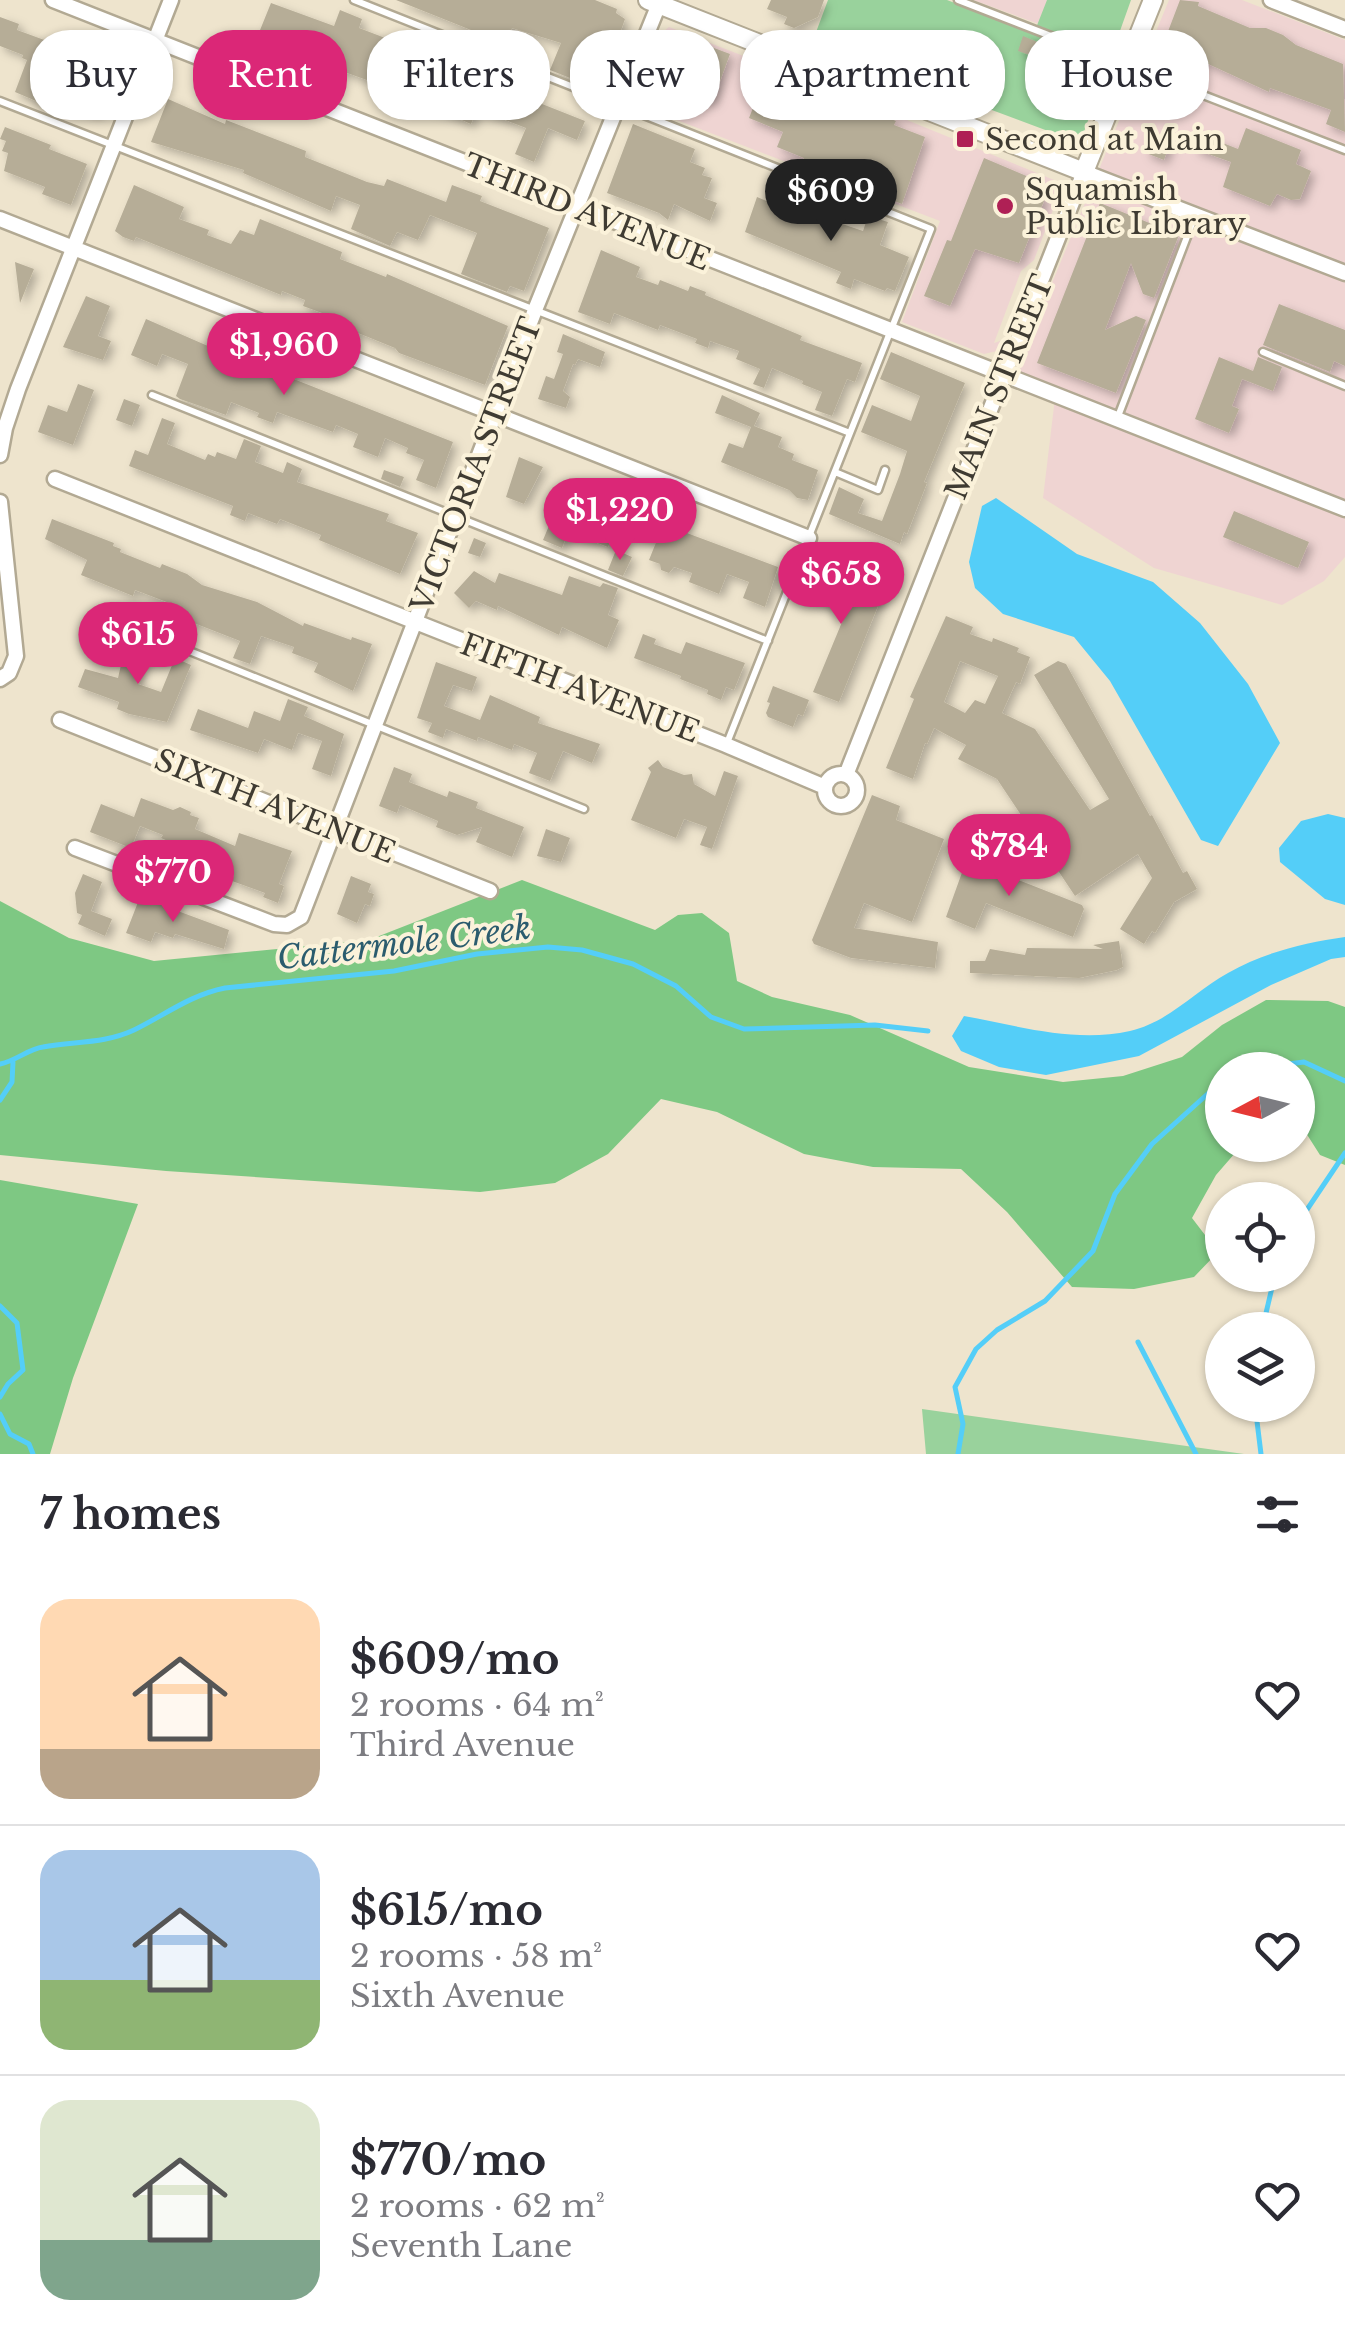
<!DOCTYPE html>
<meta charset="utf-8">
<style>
:root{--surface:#fff;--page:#f2f2f3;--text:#2b2b33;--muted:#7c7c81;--line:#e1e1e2;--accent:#db2777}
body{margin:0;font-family:"Libre Baskerville",serif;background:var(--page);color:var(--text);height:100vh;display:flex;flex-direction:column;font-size:38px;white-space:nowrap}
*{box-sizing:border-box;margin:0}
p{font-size:32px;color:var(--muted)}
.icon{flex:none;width:55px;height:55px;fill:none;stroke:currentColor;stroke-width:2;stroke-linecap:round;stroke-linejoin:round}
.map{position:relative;height:1454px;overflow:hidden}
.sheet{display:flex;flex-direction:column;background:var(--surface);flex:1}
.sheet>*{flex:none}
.banner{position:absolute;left:30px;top:30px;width:1285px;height:90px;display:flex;gap:20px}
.needle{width:65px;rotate:263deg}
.fabs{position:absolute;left:1205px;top:1052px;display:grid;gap:20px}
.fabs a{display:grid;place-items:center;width:110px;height:110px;border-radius:50%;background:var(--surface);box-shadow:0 2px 8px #0004;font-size:50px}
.price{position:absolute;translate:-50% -85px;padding:0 22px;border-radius:35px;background:var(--accent);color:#fff;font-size:32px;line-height:65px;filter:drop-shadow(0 2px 5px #0008)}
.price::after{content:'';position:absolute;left:50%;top:60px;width:30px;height:22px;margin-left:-15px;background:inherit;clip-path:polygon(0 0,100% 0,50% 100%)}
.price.selected{background:#222;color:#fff}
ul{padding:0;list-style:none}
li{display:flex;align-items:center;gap:30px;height:250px;padding:0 40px}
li+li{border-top:2px solid var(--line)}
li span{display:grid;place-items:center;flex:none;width:280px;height:200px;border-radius:30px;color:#555}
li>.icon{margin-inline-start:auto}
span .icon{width:120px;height:120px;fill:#fffc;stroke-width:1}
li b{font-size:42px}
h2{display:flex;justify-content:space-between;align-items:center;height:120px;padding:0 40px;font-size:42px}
.tag{padding:0 35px;border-radius:40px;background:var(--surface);box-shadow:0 2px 8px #0004;font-size:35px;line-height:90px}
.tag.selected{background:var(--accent);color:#fff}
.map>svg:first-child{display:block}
.commercial{fill:#efd4d2}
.green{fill:#99d29c}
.forest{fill:#7ec883}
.water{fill:#54cef8}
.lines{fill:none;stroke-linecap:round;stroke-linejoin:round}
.stream{stroke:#54cef8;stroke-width:5}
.building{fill:#b6ad97;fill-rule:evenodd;filter:url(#shadow)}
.lane-casing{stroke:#b2a993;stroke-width:11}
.street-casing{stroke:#b2a993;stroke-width:19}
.secondary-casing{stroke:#b2a993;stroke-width:22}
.lane{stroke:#fff;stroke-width:6}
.street{stroke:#fff;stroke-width:14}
.secondary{stroke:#fff;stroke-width:18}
.poi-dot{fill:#af2055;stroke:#fbf2da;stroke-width:4}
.labels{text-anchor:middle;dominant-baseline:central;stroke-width:8;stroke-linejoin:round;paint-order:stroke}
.poi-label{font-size:30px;fill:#3f3b32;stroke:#fbf2da;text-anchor:start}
.street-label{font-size:30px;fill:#3f3b32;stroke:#fbf2da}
.water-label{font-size:32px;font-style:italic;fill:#2b5c6e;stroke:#fbf2da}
</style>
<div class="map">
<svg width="1345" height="1454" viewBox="0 0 1345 1454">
<defs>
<filter id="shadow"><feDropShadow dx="4.5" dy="4.5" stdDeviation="5" flood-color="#0004"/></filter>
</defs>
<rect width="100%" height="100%" fill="#eee4cd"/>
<path class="commercial" d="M 973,0 L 1047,0 L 1039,24 Z
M 1169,0 L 1242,0 L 1345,40 L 1345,557 L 1324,581 L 1282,605 L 1154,568 L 1043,498 L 1055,398 L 1014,375 Z
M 669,27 L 826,88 L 834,85 L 844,89 L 848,96 L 1059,182 L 1064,198 L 1053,210 L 1034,260 L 1021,271 L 994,343 L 1006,339 L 1001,350 L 984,354 L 902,322 L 940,221 L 635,104 L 664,31 Z"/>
<path class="green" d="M 828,0 L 947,0 L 1034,33 L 1047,0 L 1131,0 L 1080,143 L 812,43 Z
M 922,1409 L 1244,1454 L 926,1454 Z"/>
<path class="forest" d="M 522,880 L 655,930 L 678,915 L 702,913 L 729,933 L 737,981 L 772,997 L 850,1015 L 969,1067 L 1063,1082 L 1123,1076 L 1182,1057 L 1222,1025 L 1266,1000 L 1328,1001 L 1345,1007 L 1345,1165 L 1320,1155 L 1306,1133 L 1298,1133 L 1298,1070 L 1222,1070 L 1222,1145 L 1242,1145 L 1216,1175 L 1192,1218 L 1218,1252 L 1194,1277 L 1134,1289 L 1072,1287 L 1007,1212 L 961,1169 L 873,1167 L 804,1154 L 717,1112 L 661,1099 L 608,1154 L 555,1183 L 480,1192 L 166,1171 L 0,1155 L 0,901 L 69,938 L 154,961 L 369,940 Z
M 0,1180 L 138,1204 L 73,1378 L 50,1454 L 0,1454 Z"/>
<path class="water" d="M 996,498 L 1077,554 L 1153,582 L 1200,623 L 1248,684 L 1280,743 L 1218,846 L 1201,840 L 1110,681 L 1074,637 L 1003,614 L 975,588 L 969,562 L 982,506 Z
M 1328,814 L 1345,818 L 1345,905 L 1325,899 L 1280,862 L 1279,848 L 1301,821 Z
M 1345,937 L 1345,957 L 1331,959 L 1271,985 L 1139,1056 L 1046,1075 L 999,1067 L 961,1051 L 952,1036 L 964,1016 C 1019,1026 1074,1043 1130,1031 C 1169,1022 1195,991 1228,973 C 1265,952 1304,943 1345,937 Z"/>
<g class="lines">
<path class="stream" d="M 0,1064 C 16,1061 28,1049 43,1047 C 74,1041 104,1044 134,1030 C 165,1015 190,995 225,988 L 394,971 L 477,954 L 548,947 L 582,950 L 633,964 L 676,986 L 711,1017 L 744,1029 L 875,1025 L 928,1031
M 1239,1070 L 1304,1062 L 1345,1081
M 0,1100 L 12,1082 L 13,1062
M 1298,1223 L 1345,1153
M 0,1306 L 17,1323 L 23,1370 L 8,1384 L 0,1397
M 1262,1330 L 1275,1275
M 1138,1342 L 1196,1454
M 1255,1405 L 1261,1454
M 0,1414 L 10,1434 L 29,1444 L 33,1454
M 958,1454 L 963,1424 L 955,1387 L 976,1349 L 997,1330 L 1045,1301 L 1093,1251 L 1115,1194 L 1152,1144 L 1222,1081"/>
</g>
<path class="building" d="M 396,0 L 595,0 L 617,9 L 616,13 L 625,19 L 600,90 L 550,70 L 561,43 L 512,28 L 506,44 Z
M 771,0 L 824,0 L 818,17 L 794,28 L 784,24 L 787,17 L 767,9 Z
M 1180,0 L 1199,2 L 1198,6 L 1250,28 L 1266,28 L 1283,35 L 1296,45 L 1343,64 L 1345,132 L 1326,124 L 1331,110 L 1270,88 L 1269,92 L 1180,51 L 1176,62 L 1159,55 Z
M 271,3 L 334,26 L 340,10 L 362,19 L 359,28 L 393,41 L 386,60 L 438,82 L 436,88 L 461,98 L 472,70 L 491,78 L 489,83 L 585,121 L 577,140 L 548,128 L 534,162 L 515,154 L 526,128 L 477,109 L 471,124 L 375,83 L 256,40 Z
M 0,17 L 19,24 L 17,30 L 47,41 L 46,49 L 115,68 L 97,115 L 60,101 L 57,110 L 15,92 L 27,60 L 22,58 L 23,55 L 0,46 Z
M 674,33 L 730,54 L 712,103 L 700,98 L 698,103 L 674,93 L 671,100 L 651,94 Z
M 1023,36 L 1040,43 L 1035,57 L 1018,51 Z
M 1063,54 L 1086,63 L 1078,84 L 1055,75 Z
M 771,84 L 825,105 L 829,95 L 896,121 L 894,125 L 925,137 L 902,204 L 801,165 L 804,158 L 777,147 L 783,132 L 749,118 L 762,85 L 769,88 Z
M 168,99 L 225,124 L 226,120 L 306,151 L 305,157 L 367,182 L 384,186 L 387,179 L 446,202 L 452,185 L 482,196 L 480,201 L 549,228 L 524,291 L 510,286 L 507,292 L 461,274 L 477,233 L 430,215 L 418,240 L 397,232 L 390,246 L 351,229 L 360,205 L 336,196 L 331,211 L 243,173 L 244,170 L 151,142 Z
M 633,124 L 695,149 L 690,162 L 705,168 L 702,175 L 712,178 L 704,198 L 717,203 L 710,221 L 674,204 L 668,220 L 659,213 L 607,193 Z
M 5,127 L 51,145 L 49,149 L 87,164 L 71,205 L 42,194 L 45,187 L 4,171 L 8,153 L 2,151 L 6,141 L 0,139 Z
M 1246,128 L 1301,150 L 1296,164 L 1311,171 L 1300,199 L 1291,200 L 1277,194 L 1270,206 L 1223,187 L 1231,162 L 1194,149 L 1200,134 L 1238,149 Z
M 1149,132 L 1171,140 L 1164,160 L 1146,153 L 1149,144 L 1144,143 Z
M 984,158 L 1036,180 L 1032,191 L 1046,196 L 1019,263 L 975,249 L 950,306 L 924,296 L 947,240 L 951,241 Z
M 134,185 L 184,207 L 179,219 L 209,230 L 207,235 L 231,244 L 240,230 L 254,235 L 260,219 L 342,252 L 340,259 L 386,277 L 387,274 L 508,326 L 485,385 L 399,353 L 395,348 L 331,322 L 333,317 L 303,306 L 305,300 L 282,291 L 281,295 L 136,237 L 134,241 L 123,237 L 115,231 Z
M 757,197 L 788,210 L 789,206 L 863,231 L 868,216 L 888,222 L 880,245 L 909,257 L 895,291 L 887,288 L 885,291 L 854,279 L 851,289 L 836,283 L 841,272 L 745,232 Z
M 1100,203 L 1179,235 L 1154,298 L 1143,294 L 1131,263 L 1105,330 L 1136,316 L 1146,320 L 1116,393 L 1037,363 Z
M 601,250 L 640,267 L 636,277 L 658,285 L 660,280 L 688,291 L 690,286 L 706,292 L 705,295 L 802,336 L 800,340 L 862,363 L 855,382 L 847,379 L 832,416 L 815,410 L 822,392 L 802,384 L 803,381 L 772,368 L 764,388 L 753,384 L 760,369 L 736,359 L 739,351 L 710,341 L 708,348 L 695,343 L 697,339 L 660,325 L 658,330 L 614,313 L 610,324 L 578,312 Z
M 15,262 L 34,269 L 20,303 Z
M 86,296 L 110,306 L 98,336 L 111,341 L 103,360 L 63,347 Z
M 1279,304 L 1345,330 L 1345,366 L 1334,361 L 1330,372 L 1263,345 Z
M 146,319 L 240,360 L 272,370 L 275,363 L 294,371 L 291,378 L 453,442 L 436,488 L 416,480 L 424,460 L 406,453 L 408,448 L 385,438 L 378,457 L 353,447 L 358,434 L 336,425 L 333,432 L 277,412 L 273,423 L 257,417 L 259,413 L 231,402 L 226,415 L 180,399 L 176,396 L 188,364 L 162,354 L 157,366 L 131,355 Z
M 563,334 L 605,352 L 600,367 L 578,359 L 575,365 L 573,364 L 563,391 L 570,397 L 566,408 L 538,399 L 546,376 L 554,379 L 563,354 L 557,352 Z
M 891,352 L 965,383 L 924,482 L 927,483 L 907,534 L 904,532 L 900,544 L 829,514 L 839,487 L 864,499 L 858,513 L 882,521 L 900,474 L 907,451 L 861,432 L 872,405 L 911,421 L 920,396 L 880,379 Z
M 1219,357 L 1253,371 L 1258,357 L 1282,367 L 1273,391 L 1242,379 L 1232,406 L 1239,409 L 1229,433 L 1195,419 Z
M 78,384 L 94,390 L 73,445 L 38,432 L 48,405 L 67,412 Z
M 722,395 L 760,413 L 754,426 L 782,437 L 778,447 L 794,454 L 792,460 L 818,470 L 808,500 L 797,498 L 789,490 L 721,462 L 729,443 L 743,448 L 751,427 L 715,413 Z
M 124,399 L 140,405 L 132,426 L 116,420 Z
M 162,418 L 175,423 L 167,444 L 205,460 L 208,454 L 215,457 L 217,452 L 236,459 L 244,439 L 261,446 L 255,462 L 283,473 L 287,462 L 302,469 L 297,482 L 389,514 L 386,521 L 418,533 L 400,574 L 319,540 L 321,535 L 280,519 L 277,524 L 248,513 L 245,521 L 230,515 L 233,506 L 129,466 L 135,450 L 148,455 Z
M 519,457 L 543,467 L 524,504 L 506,497 Z
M 384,470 L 404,477 L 400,487 L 381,479 Z
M 566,488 L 778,567 L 765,607 L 743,598 L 749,582 L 727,574 L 719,594 L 689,582 L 692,573 L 674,567 L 669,573 L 661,570 L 660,564 L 649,560 L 657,540 L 616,526 L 608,547 L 568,532 L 562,548 L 543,540 L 551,521 L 554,522 Z
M 1234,511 L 1309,542 L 1298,568 L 1223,537 Z
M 52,519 L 114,543 L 113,546 L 121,549 L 120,552 L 160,568 L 162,564 L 187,574 L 202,585 L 257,602 L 303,626 L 304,623 L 351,640 L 352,637 L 372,644 L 353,691 L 314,672 L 318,663 L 292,653 L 294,647 L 261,636 L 250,664 L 233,658 L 240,641 L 176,616 L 180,607 L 135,590 L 133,596 L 81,575 L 87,560 L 45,539 Z
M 474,538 L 486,543 L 480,557 L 468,553 Z
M 616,550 L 632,557 L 623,576 L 608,570 Z
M 807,567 L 882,596 L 839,702 L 813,692 L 847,610 L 796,593 Z
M 474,571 L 495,583 L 499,573 L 562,595 L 569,576 L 600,587 L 603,583 L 618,588 L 608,615 L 619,620 L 607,648 L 562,627 L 559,635 L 498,606 L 497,610 L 476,601 L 469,608 L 454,593 Z
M 946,616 L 973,627 L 970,634 L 992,642 L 993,638 L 1019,648 L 1017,652 L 1030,657 L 1020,684 L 1016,682 L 1002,713 L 1035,729 L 1090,810 L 1109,799 L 1034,675 L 1058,661 L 1066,664 L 1150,816 L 1152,815 L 1183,873 L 1187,871 L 1197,889 L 1174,902 L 1155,933 L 1152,931 L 1144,944 L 1120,929 L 1152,878 L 1138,854 L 1075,896 L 997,779 L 958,759 L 966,745 L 934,728 L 927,744 L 925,743 L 913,779 L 886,768 L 914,699 L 910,697 ZM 960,661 L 998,676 L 985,704 L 975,700 L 965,713 L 944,702 Z
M 98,627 L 112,632 L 107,646 L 92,641 Z
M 643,634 L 656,639 L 654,644 L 681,654 L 686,642 L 745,663 L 734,690 L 726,687 L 721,700 L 707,694 L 708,690 L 680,679 L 681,676 L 634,658 Z
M 126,643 L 144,650 L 134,676 L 140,678 L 138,684 L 161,692 L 175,658 L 191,665 L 167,722 L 129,714 L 117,709 L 119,702 L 78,687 L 85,669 L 118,678 Z
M 436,662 L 477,677 L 472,691 L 453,685 L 444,706 L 480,720 L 490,695 L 540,717 L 538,723 L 600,744 L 592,763 L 563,751 L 550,781 L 529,773 L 537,753 L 514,744 L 512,750 L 478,737 L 477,741 L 446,729 L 443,738 L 428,732 L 432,723 L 417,718 Z
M 773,686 L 809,700 L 803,716 L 798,714 L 793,727 L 768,717 L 766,713 L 770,703 L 767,702 Z
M 288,699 L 308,707 L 304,716 L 344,734 L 331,776 L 312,769 L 322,741 L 298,733 L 292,750 L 264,739 L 258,753 L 190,730 L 198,709 L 248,728 L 254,711 L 280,721 Z
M 658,760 L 663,767 L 684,775 L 692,774 L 694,784 L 715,796 L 724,771 L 738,776 L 712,849 L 700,845 L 707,827 L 684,819 L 676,838 L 631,820 L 651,772 L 648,768 Z
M 394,767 L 412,774 L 409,782 L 447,797 L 449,791 L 478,802 L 476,808 L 524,827 L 512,857 L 476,842 L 482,827 L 457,835 L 436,827 L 438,821 L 400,805 L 397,813 L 379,806 Z
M 872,795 L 900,806 L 896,820 L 944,839 L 912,922 L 864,903 L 854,928 L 938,942 L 935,968 L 851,958 L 814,944 L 812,940 Z
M 141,798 L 173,810 L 180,807 L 191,812 L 190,815 L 199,818 L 195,829 L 235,846 L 239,833 L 292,851 L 279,884 L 284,886 L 278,903 L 263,897 L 265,893 L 232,881 L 234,875 L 211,867 L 203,886 L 183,878 L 194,852 L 161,838 L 163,835 L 140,826 L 131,848 L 90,832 L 101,804 L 134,817 Z
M 981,826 L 993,842 L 976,855 L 964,838 Z
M 546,829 L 570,838 L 561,862 L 537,856 Z
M 969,853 L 1001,866 L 998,872 L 1082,905 L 1084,909 L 1073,937 L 986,903 L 975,929 L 946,917 Z
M 83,874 L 102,882 L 91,911 L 112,919 L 105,936 L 78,924 L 82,915 L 77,913 L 75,893 Z
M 351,876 L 371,884 L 368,892 L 374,894 L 370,906 L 365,904 L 357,923 L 337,914 Z
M 140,897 L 229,930 L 224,949 L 175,934 L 173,938 L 155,932 L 151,942 L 126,933 Z
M 1119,941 L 1123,967 L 1117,970 L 1079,978 L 970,973 L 970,961 L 985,961 L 990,949 L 1025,955 L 1027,948 L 1103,949 L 1093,945 Z"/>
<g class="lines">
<defs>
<path id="lane" d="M 354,0 L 931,229 L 727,743
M 958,0 L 1345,150
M 0,101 L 850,433
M 1263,352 L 1345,386
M 152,395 L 768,641
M 1117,419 L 1195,216
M 835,472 L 878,490 L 885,470
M 132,628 L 584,809"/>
<path id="street" d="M 53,0 L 1345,509
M 1271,0 L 1345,29
M 0,219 L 809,538
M 0,455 L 5,428 L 18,389 L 171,0
M 55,479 L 726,745 L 825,787
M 0,502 L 16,656 L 9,673 L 0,679
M 60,720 L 490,891
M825 790a16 16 0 1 1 32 0a16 16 0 1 1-32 0Z
M 846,775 L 1084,172 L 1345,273
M 75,848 L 274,924 L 287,925 L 301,917 L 535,310 L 659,4"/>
<path id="secondary" d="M 648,0 L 1084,172 L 1153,0"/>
</defs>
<use href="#lane" class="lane-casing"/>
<use href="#street" class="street-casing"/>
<use href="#secondary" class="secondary-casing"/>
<use href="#lane" class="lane"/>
<use href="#street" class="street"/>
<use href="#secondary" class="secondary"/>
</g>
<g class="poi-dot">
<rect x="955" y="129" width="20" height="20" rx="5"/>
<circle cx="1005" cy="206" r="10"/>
</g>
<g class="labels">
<g class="poi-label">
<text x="985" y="139">Second at Main</text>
<text x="1025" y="189">Squamish<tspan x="1025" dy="34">Public Library</tspan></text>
</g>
<g class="street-label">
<text transform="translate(587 212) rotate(22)">THIRD AVENUE</text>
<text transform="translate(999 387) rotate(-68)">MAIN STREET</text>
<text transform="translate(476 465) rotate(-69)">VICTORIA STREET</text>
<text transform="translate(580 688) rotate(21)">FIFTH AVENUE</text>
<text transform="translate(275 806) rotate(22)">SIXTH AVENUE</text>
</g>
<g class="water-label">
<text transform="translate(404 943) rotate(-7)">Cattermole Creek</text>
</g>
</g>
</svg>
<div class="fabs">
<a><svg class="needle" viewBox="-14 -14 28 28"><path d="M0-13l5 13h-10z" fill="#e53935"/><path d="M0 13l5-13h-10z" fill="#7c7c81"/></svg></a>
<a><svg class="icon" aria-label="locate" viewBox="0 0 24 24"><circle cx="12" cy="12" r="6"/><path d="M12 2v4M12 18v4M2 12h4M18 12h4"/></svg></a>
<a><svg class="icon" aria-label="layers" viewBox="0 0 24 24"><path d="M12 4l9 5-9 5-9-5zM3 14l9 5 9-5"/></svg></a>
</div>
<b class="price selected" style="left:831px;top:244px">$609</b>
<b class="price" style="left:284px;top:398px">$1,960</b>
<b class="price" style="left:620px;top:563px">$1,220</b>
<b class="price" style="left:841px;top:627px">$658</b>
<b class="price" style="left:138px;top:687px">$615</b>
<b class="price" style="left:1009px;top:899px">$784</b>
<b class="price" style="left:173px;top:925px">$770</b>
<div class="banner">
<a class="tag">Buy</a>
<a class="tag selected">Rent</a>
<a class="tag">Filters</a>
<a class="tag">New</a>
<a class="tag">Apartment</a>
<a class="tag">House</a>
</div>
</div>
<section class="sheet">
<h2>7 homes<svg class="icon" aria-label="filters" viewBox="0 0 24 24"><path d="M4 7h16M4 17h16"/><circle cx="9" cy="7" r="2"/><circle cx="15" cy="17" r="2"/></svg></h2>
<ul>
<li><span style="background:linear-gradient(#ffd9b3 75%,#b9a48a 0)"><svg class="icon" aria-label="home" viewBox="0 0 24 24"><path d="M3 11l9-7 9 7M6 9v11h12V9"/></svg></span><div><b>$609/mo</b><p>2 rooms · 64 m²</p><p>Third Avenue</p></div><svg class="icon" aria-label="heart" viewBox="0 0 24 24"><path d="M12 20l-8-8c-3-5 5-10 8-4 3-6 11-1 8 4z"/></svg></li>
<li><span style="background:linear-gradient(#a9c7e8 65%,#8fb573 0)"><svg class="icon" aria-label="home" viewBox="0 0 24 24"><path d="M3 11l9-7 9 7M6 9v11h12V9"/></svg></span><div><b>$615/mo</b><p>2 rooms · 58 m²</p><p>Sixth Avenue</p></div><svg class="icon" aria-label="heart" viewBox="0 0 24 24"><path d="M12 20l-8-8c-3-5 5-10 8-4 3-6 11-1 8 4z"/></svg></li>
<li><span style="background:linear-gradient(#dfe7d0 70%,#7fa58c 0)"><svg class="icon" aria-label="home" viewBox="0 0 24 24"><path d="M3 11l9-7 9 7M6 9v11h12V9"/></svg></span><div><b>$770/mo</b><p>2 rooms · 62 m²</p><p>Seventh Lane</p></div><svg class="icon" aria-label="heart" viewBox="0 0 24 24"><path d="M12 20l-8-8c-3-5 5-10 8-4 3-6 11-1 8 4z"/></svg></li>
</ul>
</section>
